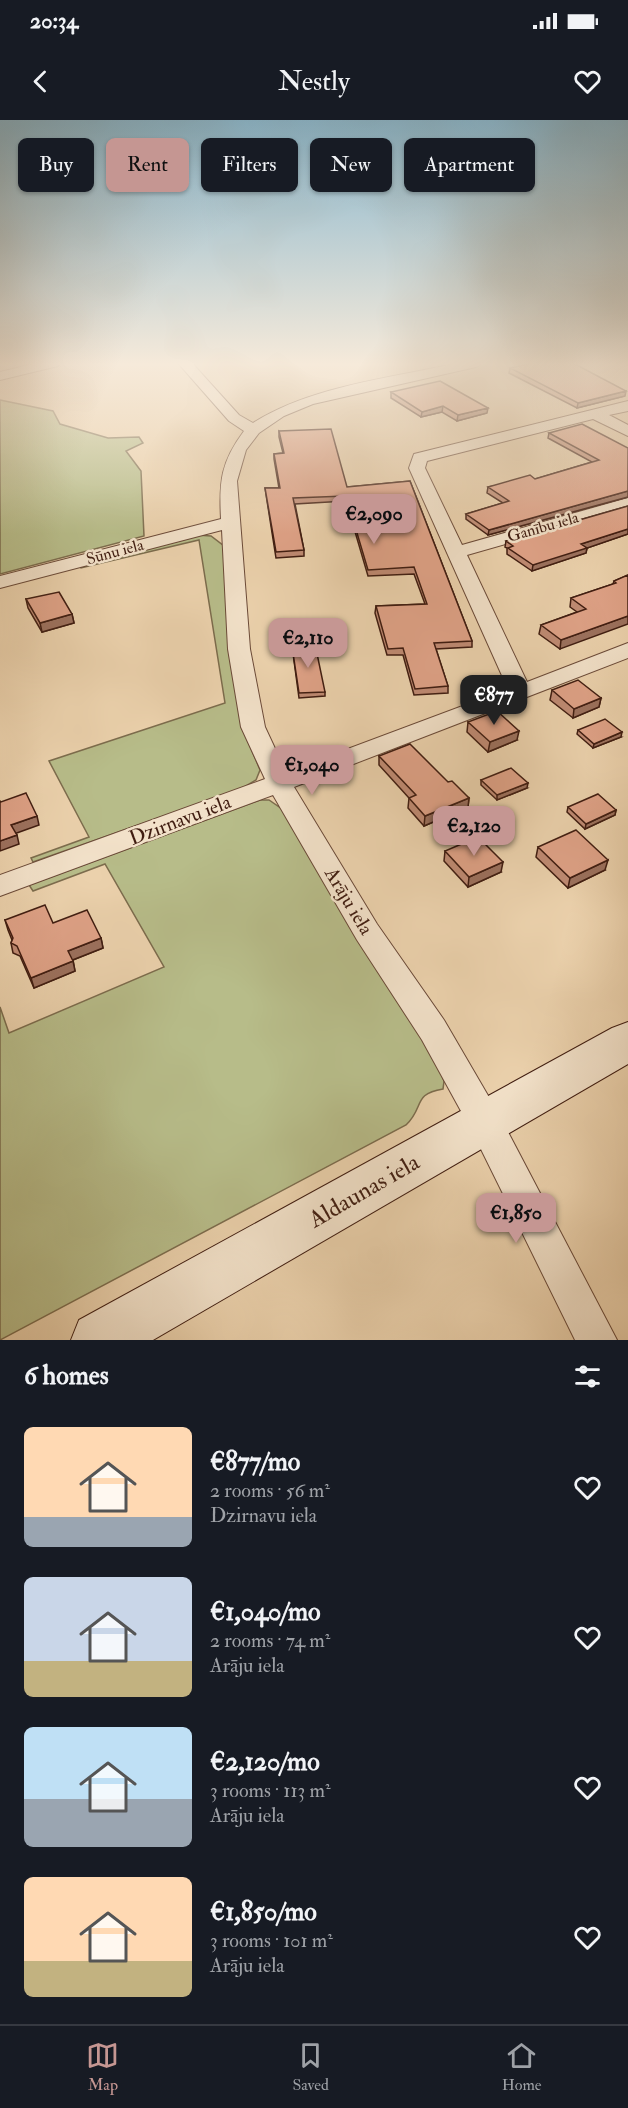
<!DOCTYPE html>
<meta charset="utf-8">
<style>
:root{--surface:#171b24;--page:#242831;--text:#f1f3f6;--muted:#9ea1a6;--line:#363941;--accent:#c59692}
body{margin:0;font-family:"IM FELL Double Pica",serif;background:var(--page);color:var(--text);height:100vh;display:flex;flex-direction:column;font-size:22px;white-space:nowrap}
*{box-sizing:border-box;margin:0}
p{font-size:20px;color:var(--muted)}
.icon{flex:none;width:33px;height:33px;fill:none;stroke:currentColor;stroke-width:2;stroke-linecap:round;stroke-linejoin:round}
.map{position:relative;height:1220px;overflow:hidden}
.drawer{display:flex;flex-direction:column;background:var(--surface);flex:1}
.drawer>*{flex:none}
.banner{position:absolute;left:18px;top:18px;width:592px;height:54px;display:flex;gap:12px}
.price{position:absolute;translate:-50% -51px;padding:0 14px;border-radius:12px;background:var(--accent);color:#111;font-size:20px;line-height:39px;filter:drop-shadow(0 2px 3px #0008)}
.price::after{content:'';position:absolute;left:50%;top:36px;width:18px;height:14px;margin-left:-9px;background:inherit;clip-path:polygon(0 0,100% 0,50% 100%)}
.price.current{background:#222;color:#fff}
ul{padding:0;list-style:none}
li{display:flex;align-items:center;gap:18px;height:150px;padding:0 24px}
li span{display:grid;place-items:center;flex:none;width:168px;height:120px;border-radius:9px;color:#555}
li>.icon{margin-inline-start:auto}
span .icon{width:72px;height:72px;fill:#fffc;stroke-width:1}
li b{font-size:26px}
h2{display:flex;justify-content:space-between;align-items:center;height:72px;padding:0 24px;font-size:26px}
.pill{padding:0 21px;border-radius:9px;background:var(--surface);box-shadow:0 2px 4px #0004;font-size:21px;line-height:54px}
.pill.current{background:var(--accent);color:#111}
.status{display:flex;justify-content:space-between;align-items:center;height:42px;padding:0 30px;background:var(--surface);direction:ltr}
.status svg{height:16px;fill:currentColor}
header{display:flex;justify-content:space-between;align-items:center;height:78px;padding:0 24px;background:var(--surface);font-size:27px;font-weight:600}
.tab-bar{display:flex;justify-content:space-around;align-items:center;height:84px;border-top:2px solid var(--line);background:var(--surface);font-size:16px;color:var(--muted)}
.tab-bar a{display:grid;justify-items:center;gap:3px}
.tab-bar .current{color:var(--accent)}
.map>svg:first-child{display:block}
.green{fill:#b7bc89;stroke:#7c6c4d;stroke-width:1.5}
.lines{fill:none;stroke-linecap:round;stroke-linejoin:round}
.street-casing{stroke:#6b4a38;stroke-width:2}
.secondary-casing{stroke:#401d11;stroke-width:2}
.street{fill:#f2e1c9;fill-rule:evenodd}
.secondary{fill:#f2e1c9;fill-rule:evenodd}
.wall{fill:#c08b74;stroke:#401d11;stroke-width:1.5}
.shaded-wall{fill:#9c715e;stroke:#401d11;stroke-width:1.5}
.building{fill:#dfa287;stroke:#401d11;stroke-width:1.5}
.labels{text-anchor:middle;dominant-baseline:central;stroke-width:5;stroke-linejoin:round;paint-order:stroke}
.far-street-label{font-size:16px;fill:#401d11;stroke:#f2e1c9}
.street-label{font-size:20px;fill:#401d11;stroke:#f2e1c9}
.near-street-label{font-size:24px;fill:#401d11;stroke:#f2e1c9}
</style>
<div class="status"><b>20:34</b><svg viewBox="0 0 49 12"><path d="M0 12V9h3v3zM5 12V6h3v6zM10 12V3h3v9zM15 12V0h3v12zM26 1h20v11H26zM47 4h2v5h-2z"/></svg></div>
<header><svg class="icon" aria-label="back" viewBox="0 0 24 24"><path d="M15 5l-7 7 7 7"/></svg>Nestly<svg class="icon" aria-label="heart" viewBox="0 0 24 24"><path d="M12 20l-8-8c-3-5 5-10 8-4 3-6 11-1 8 4z"/></svg></header>
<div class="map">
<svg width="628" height="1220" viewBox="0 0 628 1220">
<rect width="100%" height="100%" fill="#ebd1ac"/>
<filter id="stains"><feTurbulence type="fractalNoise" baseFrequency=".00333" numOctaves="4"/><feColorMatrix values="0 0 0 0 .2 0 0 0 0 .09 0 0 0 0 .02 0 0 0 .5 -.17"/></filter>
<radialGradient id="worn" r=".72"><stop offset=".6" stop-color="#630" stop-opacity="0"/><stop offset="1" stop-color="#630" stop-opacity=".3"/></radialGradient>
<path class="green" d="M 0,280 L 53,291 L 60,304 L 108,318 L 139,317 L 143,323 L 126,331 L 141,351 L 144,416 L 0,454 Z
M 197,415 L 211,416 L 224,426 L 245,614 L 260,650 L 256,660 L 241,669 L 33,742 L 31,738 L 89,717 L 49,641 L 225,583 L 199,420 L 81,448 L 79,444 Z
M 260,680 L 269,680 L 282,689 L 437,943 L 444,961 L 443,969 C 412,974 425,987 406,1005 L 0,1220 L 0,887 L 9,913 L 164,847 L 105,744 L 33,771 L 29,765 Z"/>
<g class="lines">
<defs>
<path id="street" d="M 37,243 L 60,243 L 58,246 L 0,260 L 0,252 Z
M 178,243 L 192,243 L 239,295 L 253,303 C 311,266 391,258 458,243 L 483,243 L 476,247 L 313,284 L 284,296 L 259,313 L 246,330 L 237,361 L 250,529 L 265,607 L 286,652 L 508,569 L 409,348 L 414,334 L 628,281 L 628,291 L 609,295 L 628,305 L 628,316 L 593,299 L 427,341 L 425,348 L 462,425 L 628,378 L 628,389 L 467,435 L 527,562 L 628,523 L 628,538 L 294,667 L 377,804 L 444,900 L 497,991 L 617,1220 L 575,1220 L 473,1013 L 422,920 L 357,820 L 273,675 L 0,776 L 0,755 L 265,659 L 241,607 L 228,529 L 222,410 L 0,468 L 0,456 L 221,399 C 219,361 221,342 244,311 L 229,301 Z"/>
<path id="secondary" d="M 628,902 L 628,944 L 153,1220 L 71,1220 L 79,1200 L 612,908 Z"/>
</defs>
<use href="#street" class="street-casing"/>
<use href="#secondary" class="secondary-casing"/>
<use href="#street" class="street"/>
<use href="#secondary" class="secondary"/>
</g>
<path class="wall" d="M 510,248 L 625,276 L 577,288 L 509,253 Z
M 391,272 L 487,293 L 457,301 L 442,292 L 421,297 L 391,278 Z
M 279,311 L 347,367 L 410,361 L 472,521 L 472,527 L 436,529 L 448,566 L 448,573 L 414,575 L 403,535 L 387,535 L 375,493 L 376,486 L 425,484 L 414,454 L 368,456 L 346,381 L 295,384 L 304,430 L 304,436 L 276,438 L 265,368 L 279,368 L 274,339 L 274,334 L 283,333 L 279,317 Z
M 549,313 L 628,328 L 628,377 L 488,415 L 466,399 L 466,394 L 503,383 L 487,373 L 488,367 L 535,359 L 592,342 L 548,318 Z
M 628,386 L 628,414 L 587,428 L 586,433 L 532,451 L 507,434 L 507,428 L 505,427 L 506,421 Z
M 628,455 L 560,529 L 539,514 L 541,505 L 577,492 L 570,487 L 571,478 L 613,464 L 614,461 Z
M 26,479 L 72,494 L 74,503 L 42,512 L 28,488 Z
M 292,526 L 325,572 L 325,576 L 299,578 Z
M 552,570 L 601,578 L 599,587 L 573,598 L 550,580 Z
M 468,602 L 517,620 L 488,632 L 467,612 Z
M 578,610 L 621,617 L 593,628 L 577,614 Z
M 379,636 L 448,662 L 469,678 L 468,687 L 424,706 L 408,688 L 409,678 L 379,645 Z
M 481,660 L 527,668 L 497,680 L 481,665 Z
M 568,687 L 616,690 L 615,695 L 585,709 L 567,692 Z
M 538,727 L 605,750 L 568,768 L 536,737 Z
M 445,731 L 501,752 L 468,767 L 444,741 Z
M 5,800 L 101,818 L 103,828 L 73,840 L 75,851 L 34,868 L 20,836 L 13,833 L 11,823 L 12,820 L 8,810 Z"/>
<path class="shaded-wall" d="M 626,271 L 625,276 L 577,288 L 578,283 Z
M 443,286 L 442,292 L 421,297 L 422,292 Z
M 488,288 L 487,293 L 457,301 L 458,295 Z
M 628,371 L 628,377 L 488,415 L 489,410 Z
M 628,409 L 628,414 L 587,428 L 586,433 L 532,451 L 533,445 L 581,424 Z
M 72,494 L 74,503 L 42,512 L 40,503 Z
M 628,496 L 628,504 L 560,529 L 561,520 Z
M 601,578 L 599,587 L 573,598 L 574,589 Z
M 519,611 L 517,620 L 488,632 L 490,622 Z
M 622,612 L 621,617 L 593,628 L 594,624 Z
M 528,663 L 527,668 L 497,680 L 497,675 Z
M 469,678 L 468,687 L 424,706 L 425,696 Z
M 616,690 L 615,695 L 585,709 L 586,704 Z
M 37,696 L 39,705 L 14,714 L 11,705 Z
M 17,715 L 19,724 L 0,731 L 0,721 Z
M 608,740 L 605,750 L 568,768 L 570,758 Z
M 503,742 L 501,752 L 468,767 L 469,757 Z
M 101,818 L 103,828 L 70,841 L 68,831 Z
M 73,841 L 75,851 L 34,868 L 31,858 Z"/>
<path class="building" d="M 533,243 L 573,243 L 626,271 L 578,283 L 510,248 Z
M 440,261 L 488,288 L 458,295 L 443,286 L 422,292 L 391,272 Z
M 582,304 L 628,328 L 628,371 L 489,410 L 466,394 L 509,381 L 488,367 L 530,355 L 535,359 L 599,340 L 549,313 Z
M 331,309 L 347,367 L 410,361 L 472,521 L 434,523 L 448,566 L 415,569 L 403,528 L 388,529 L 376,486 L 427,484 L 414,447 L 368,450 L 346,376 L 293,378 L 304,430 L 276,432 L 265,368 L 280,368 L 274,334 L 284,333 L 279,311 Z
M 628,386 L 628,409 L 581,424 L 587,428 L 533,445 L 508,428 L 513,426 L 506,421 Z
M 628,455 L 628,496 L 561,520 L 541,505 L 586,489 L 571,478 L 616,463 L 614,461 Z
M 59,472 L 72,494 L 40,503 L 26,479 Z
M 315,524 L 325,572 L 299,573 L 292,526 Z
M 578,560 L 601,578 L 574,589 L 552,570 Z
M 497,591 L 519,611 L 490,622 L 468,602 Z
M 605,599 L 622,612 L 594,624 L 578,610 Z
M 410,624 L 448,662 L 452,661 L 469,678 L 425,696 L 409,678 L 416,675 L 379,636 Z
M 511,648 L 528,663 L 497,675 L 481,660 Z
M 26,673 L 37,696 L 11,705 L 17,715 L 0,721 L 0,681 L 1,682 Z
M 598,674 L 616,690 L 586,704 L 568,687 Z
M 576,710 L 608,740 L 570,758 L 538,727 Z
M 478,717 L 503,742 L 469,757 L 445,731 Z
M 45,785 L 53,803 L 87,790 L 101,818 L 68,831 L 73,841 L 31,858 L 17,826 L 11,823 L 13,818 L 5,800 Z"/>
<linearGradient id="sky" x2="0" y2="1"><stop stop-color="#88b6cd"/><stop offset="0.59" stop-color="#f6eada"/><stop offset="1" stop-color="#f6eada" stop-opacity="0"/></linearGradient>
<rect width="628" height="414" fill="url(#sky)"/>
<g class="labels">
<g class="far-street-label">
<text transform="translate(543 407) rotate(-16)">Ganību iela</text>
<text transform="translate(115 432) rotate(-15)">Sūnu iela</text>
</g>
<g class="street-label">
<text transform="translate(180 700) rotate(-21)">Dzirnavu iela</text>
<text transform="translate(349 781) rotate(59)">Arāju iela</text>
</g>
<g class="near-street-label">
<text transform="translate(364 1071) rotate(-30)">Aldaunas iela</text>
</g>
</g>
<rect width="100%" height="100%" filter="url(#stains)"/>
<rect width="100%" height="100%" fill="url(#worn)"/>
</svg>
<b class="price" style="left:374px;top:425px">€2,090</b>
<b class="price" style="left:308px;top:549px">€2,110</b>
<b class="price current" style="left:494px;top:606px">€877</b>
<b class="price" style="left:312px;top:676px">€1,040</b>
<b class="price" style="left:474px;top:737px">€2,120</b>
<b class="price" style="left:516px;top:1124px">€1,850</b>
<div class="banner">
<a class="pill">Buy</a>
<a class="pill current">Rent</a>
<a class="pill">Filters</a>
<a class="pill">New</a>
<a class="pill">Apartment</a>
</div>
</div>
<section class="drawer">
<h2>6 homes<svg class="icon" aria-label="filters" viewBox="0 0 24 24"><path d="M4 7h16M4 17h16"/><circle cx="9" cy="7" r="2"/><circle cx="15" cy="17" r="2"/></svg></h2>
<ul>
<li><span style="background:linear-gradient(#ffd9b3 75%,#9aa5b1 0)"><svg class="icon" aria-label="home" viewBox="0 0 24 24"><path d="M3 11l9-7 9 7M6 9v11h12V9"/></svg></span><div><b>€877/mo</b><p>2 rooms · 56 m²</p><p>Dzirnavu iela</p></div><svg class="icon" aria-label="heart" viewBox="0 0 24 24"><path d="M12 20l-8-8c-3-5 5-10 8-4 3-6 11-1 8 4z"/></svg></li>
<li><span style="background:linear-gradient(#c9d6e8 70%,#c2b280 0)"><svg class="icon" aria-label="home" viewBox="0 0 24 24"><path d="M3 11l9-7 9 7M6 9v11h12V9"/></svg></span><div><b>€1,040/mo</b><p>2 rooms · 74 m²</p><p>Arāju iela</p></div><svg class="icon" aria-label="heart" viewBox="0 0 24 24"><path d="M12 20l-8-8c-3-5 5-10 8-4 3-6 11-1 8 4z"/></svg></li>
<li><span style="background:linear-gradient(#bfe0f5 60%,#9aa5b1 0)"><svg class="icon" aria-label="home" viewBox="0 0 24 24"><path d="M3 11l9-7 9 7M6 9v11h12V9"/></svg></span><div><b>€2,120/mo</b><p>3 rooms · 113 m²</p><p>Arāju iela</p></div><svg class="icon" aria-label="heart" viewBox="0 0 24 24"><path d="M12 20l-8-8c-3-5 5-10 8-4 3-6 11-1 8 4z"/></svg></li>
<li><span style="background:linear-gradient(#ffd9b3 70%,#c2b280 0)"><svg class="icon" aria-label="home" viewBox="0 0 24 24"><path d="M3 11l9-7 9 7M6 9v11h12V9"/></svg></span><div><b>€1,850/mo</b><p>3 rooms · 101 m²</p><p>Arāju iela</p></div><svg class="icon" aria-label="heart" viewBox="0 0 24 24"><path d="M12 20l-8-8c-3-5 5-10 8-4 3-6 11-1 8 4z"/></svg></li>
</ul>
</section>
<nav class="tab-bar">
<a class="current"><svg class="icon" aria-label="map" viewBox="0 0 24 24"><path d="M3 6l6-2 6 2 6-2v14l-6 2-6-2-6 2zM9 4v14M15 6v14"/></svg>Map</a>
<a><svg class="icon" aria-label="saved" viewBox="0 0 24 24"><path d="M7 4h10v16l-5-4-5 4z"/></svg>Saved</a>
<a><svg class="icon" aria-label="home" viewBox="0 0 24 24"><path d="M3 11l9-7 9 7M6 9v11h12V9"/></svg>Home</a>
</nav>
